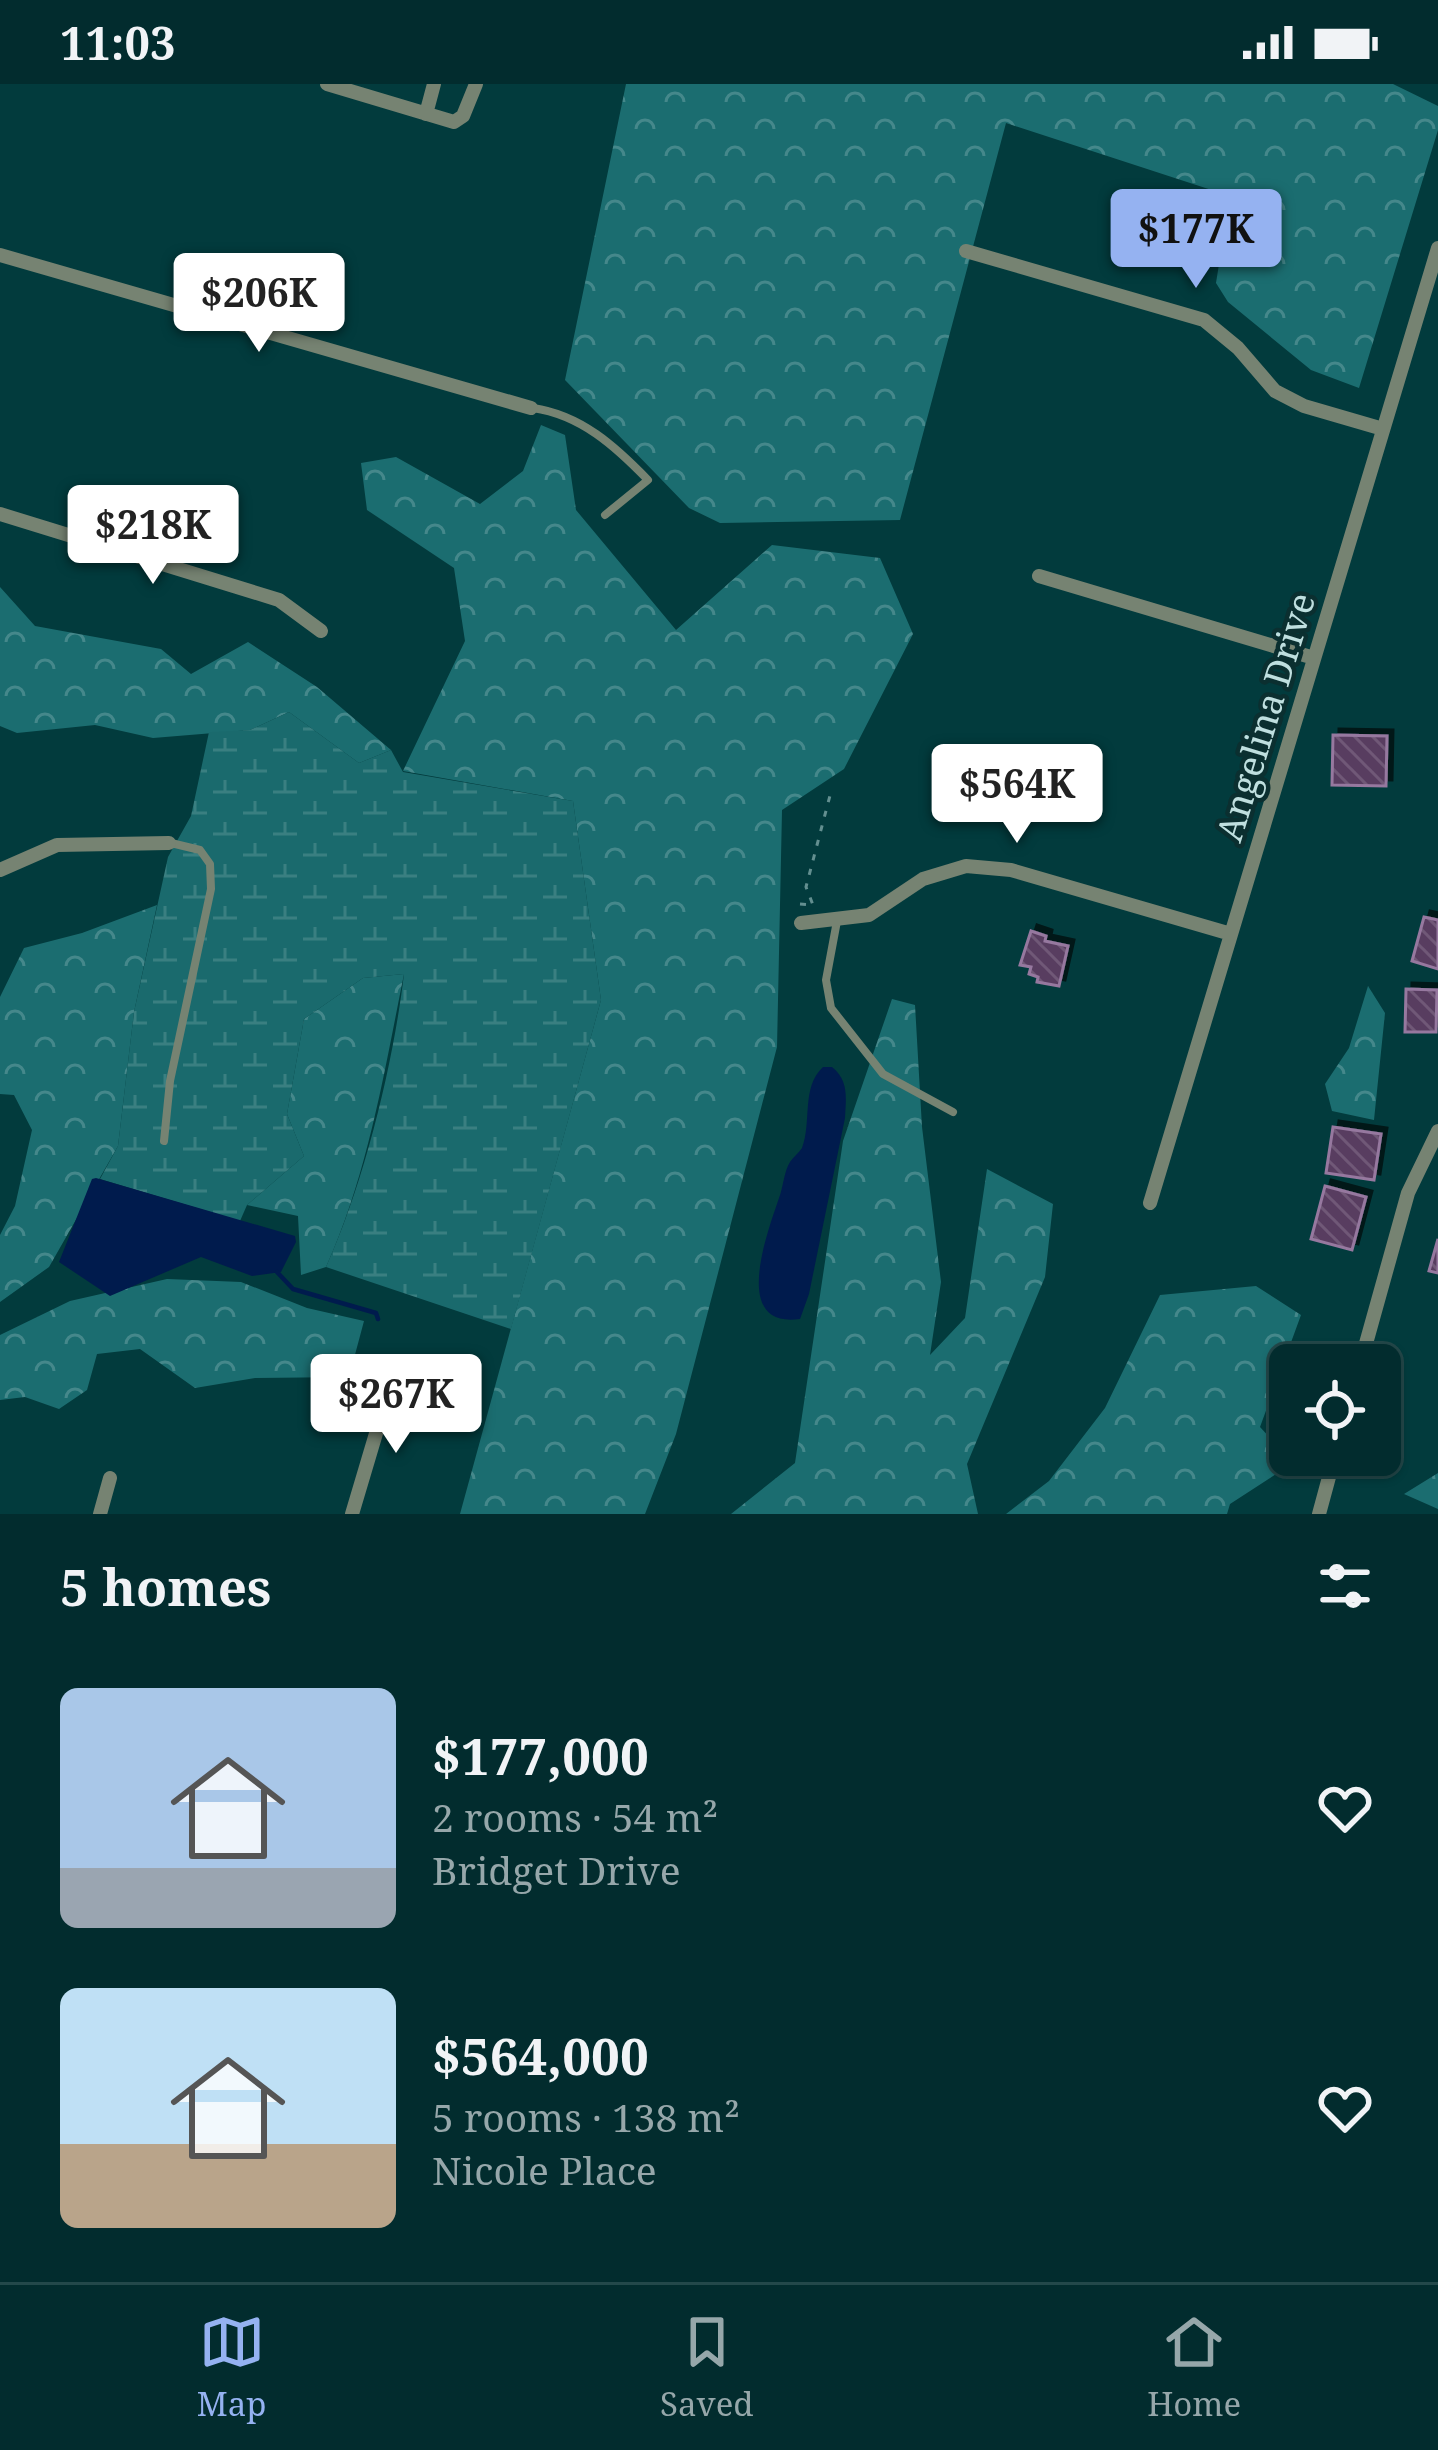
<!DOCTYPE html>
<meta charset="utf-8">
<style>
:root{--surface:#022c2e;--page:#10383a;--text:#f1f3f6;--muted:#96a7aa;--line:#23484a;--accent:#95b2f1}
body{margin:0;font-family:"Noto Serif",serif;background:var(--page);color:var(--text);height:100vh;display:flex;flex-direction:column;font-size:45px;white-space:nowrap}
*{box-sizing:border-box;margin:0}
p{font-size:39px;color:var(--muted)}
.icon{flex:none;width:66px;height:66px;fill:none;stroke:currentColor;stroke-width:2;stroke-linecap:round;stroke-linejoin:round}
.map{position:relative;height:1430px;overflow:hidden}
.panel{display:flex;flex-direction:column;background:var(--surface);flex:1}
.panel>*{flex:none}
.controls{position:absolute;left:1269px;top:1260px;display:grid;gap:24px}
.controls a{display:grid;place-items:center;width:132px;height:132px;border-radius:18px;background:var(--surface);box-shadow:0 3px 9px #0004,0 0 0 3px var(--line);font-size:60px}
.price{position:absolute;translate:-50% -102px;padding:0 27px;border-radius:12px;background:#fff;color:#222;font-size:39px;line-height:78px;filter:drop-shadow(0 3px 6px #0008)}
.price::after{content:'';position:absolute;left:50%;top:72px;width:36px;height:27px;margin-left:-18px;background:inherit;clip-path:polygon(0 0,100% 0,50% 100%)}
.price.active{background:var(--accent);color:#111}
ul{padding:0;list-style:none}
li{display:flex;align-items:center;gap:36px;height:300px;padding:0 60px}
li span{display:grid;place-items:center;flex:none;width:336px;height:240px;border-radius:18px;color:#555}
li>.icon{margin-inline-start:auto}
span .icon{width:144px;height:144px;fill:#fffc;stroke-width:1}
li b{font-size:51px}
h2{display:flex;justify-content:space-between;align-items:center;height:144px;padding:0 60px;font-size:51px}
.status{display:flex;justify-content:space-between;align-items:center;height:84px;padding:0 60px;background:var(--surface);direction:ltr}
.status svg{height:33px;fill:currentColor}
.tab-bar{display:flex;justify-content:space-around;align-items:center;height:168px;border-top:3px solid var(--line);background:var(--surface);font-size:33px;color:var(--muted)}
.tab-bar a{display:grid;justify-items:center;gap:6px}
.tab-bar .active{color:var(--accent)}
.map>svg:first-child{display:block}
.forest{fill:url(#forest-crowns)}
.wetland{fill:url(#wetland-marsh)}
.water{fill:#001b4d}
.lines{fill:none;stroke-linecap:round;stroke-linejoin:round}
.stream{stroke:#001b4d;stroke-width:4.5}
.building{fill:url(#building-back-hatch);stroke:#96789f;stroke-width:3;filter:url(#shadow)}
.path{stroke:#638f90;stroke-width:3;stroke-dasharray:6 9;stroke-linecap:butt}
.lane{stroke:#768372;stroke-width:8}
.street{stroke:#768372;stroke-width:14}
.labels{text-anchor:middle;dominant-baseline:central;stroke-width:9;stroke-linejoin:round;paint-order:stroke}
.street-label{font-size:36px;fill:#bfdfdf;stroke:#0b2f30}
</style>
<div class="status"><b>11:03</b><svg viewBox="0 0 49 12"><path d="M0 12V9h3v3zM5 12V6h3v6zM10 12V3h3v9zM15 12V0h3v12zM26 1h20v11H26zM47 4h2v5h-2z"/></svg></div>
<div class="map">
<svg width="1438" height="1430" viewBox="0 0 1438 1430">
<defs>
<pattern id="forest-crowns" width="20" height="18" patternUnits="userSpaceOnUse" patternTransform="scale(3)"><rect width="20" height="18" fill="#1b6d70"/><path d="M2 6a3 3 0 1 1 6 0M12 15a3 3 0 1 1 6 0" fill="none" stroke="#45888b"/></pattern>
<pattern id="wetland-marsh" width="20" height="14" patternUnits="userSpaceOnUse" patternTransform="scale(3)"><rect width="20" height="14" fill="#1a6a6d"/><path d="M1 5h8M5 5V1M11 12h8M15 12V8" fill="none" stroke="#3a7f81"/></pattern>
<pattern id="building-back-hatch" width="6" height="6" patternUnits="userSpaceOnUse" patternTransform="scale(3)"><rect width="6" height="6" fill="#593e61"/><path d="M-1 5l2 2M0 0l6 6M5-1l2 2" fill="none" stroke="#6f5977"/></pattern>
<filter id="shadow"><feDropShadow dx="6" dy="-6" stdDeviation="0" flood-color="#0009"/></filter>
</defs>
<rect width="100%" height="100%" fill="#023b3d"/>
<path class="forest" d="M 626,0 L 1393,0 L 1438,22 L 1438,46 L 1359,304 L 1311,286 L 1228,218 L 1216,199 L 1230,112 L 1006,39 L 900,436 L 720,439 L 689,424 L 565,296 Z
M 541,341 L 565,351 L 576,426 L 676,546 L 772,461 L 880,474 L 913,550 L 844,685 L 782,726 L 777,963 L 676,1350 L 645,1430 L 460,1430 L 601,916 L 573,717 L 403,687 L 465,557 L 454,484 L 367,426 L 361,379 L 396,373 L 480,420 L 523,387 Z
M 0,503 L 35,542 L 161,565 L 191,590 L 248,558 L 317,603 L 391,666 L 359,679 L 289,628 L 250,646 L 153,654 L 95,641 L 17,649 L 0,642 Z
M 157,821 L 134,928 L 118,1062 L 49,1183 L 0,1218 L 0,1151 L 15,1122 L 32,1046 L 14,1011 L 0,1010 L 0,913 L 24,864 L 82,849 Z
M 404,890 C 384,989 368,1090 326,1183 L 301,1191 L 298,1132 L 247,1121 L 304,1072 L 287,1030 L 304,935 L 363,894 Z
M 1368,902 L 1385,929 L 1374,1036 L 1332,1027 L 1325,1000 L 1349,964 Z
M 892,915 L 915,921 L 922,1043 L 941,1198 L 930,1271 L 965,1234 L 987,1085 L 1053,1120 L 1045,1193 L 967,1380 L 978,1430 L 731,1430 L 795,1379 L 843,1057 Z
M 167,1195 L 241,1198 L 307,1224 L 364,1237 L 349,1293 L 255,1294 L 195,1304 L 140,1265 L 97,1270 L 87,1306 L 59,1325 L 25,1313 L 0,1316 L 0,1251 L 70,1217 Z
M 1256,1202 L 1301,1231 L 1260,1343 L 1293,1379 L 1230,1420 L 1227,1430 L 1006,1430 L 1049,1397 L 1105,1324 L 1160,1211 Z
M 1438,1389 L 1438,1425 L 1404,1410 Z"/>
<path class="wetland" d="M 289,628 L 359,679 L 391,666 L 403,688 L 573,717 L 601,916 L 511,1245 L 326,1183 C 364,1099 393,982 404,890 L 363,894 L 304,935 L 287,1030 L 304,1072 L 247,1121 L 240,1137 L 100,1095 L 118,1062 L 134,928 L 168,773 L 191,732 L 209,648 L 250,646 Z"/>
<path class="water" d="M 823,983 L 832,983 C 849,997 846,1013 845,1034 L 809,1210 L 800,1235 C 730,1245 768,1147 779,1114 C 783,1104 784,1087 790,1078 C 793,1073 799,1069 802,1064 C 812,1038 801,1003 823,983 Z
M 96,1094 L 295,1152 L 296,1158 L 281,1188 L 252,1192 L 201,1173 L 110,1212 L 59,1178 L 92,1095 Z"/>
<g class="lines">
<path class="stream" d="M 277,1188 L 293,1205 L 376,1229 L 378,1235"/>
</g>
<path class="building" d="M 1333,651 L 1387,652 L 1386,702 L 1332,701 Z
M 1424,833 L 1438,836 L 1438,885 L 1412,877 Z
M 1031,847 L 1046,852 L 1045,857 L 1068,862 L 1059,902 L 1037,898 L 1038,893 L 1029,890 L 1031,883 L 1020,881 Z
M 1406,905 L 1437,906 L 1436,948 L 1405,948 Z
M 1333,1043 L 1381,1050 L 1374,1096 L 1326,1089 Z
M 1325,1102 L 1366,1113 L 1352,1166 L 1311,1155 Z
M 1438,1155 L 1438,1189 L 1429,1187 Z"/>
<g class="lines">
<path class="path" d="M 800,820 L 813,821 L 806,803 L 832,704"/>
<path class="lane" d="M 533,324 C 581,331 615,362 648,396 L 605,431
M 837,837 L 826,896 L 831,924 L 883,990 L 953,1028
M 164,1057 L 170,997 L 211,805 L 210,780 L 200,766 L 171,759"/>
<path class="street" d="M 327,0 L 454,38 L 463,32 L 476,0
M 426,30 L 434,0
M 966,167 L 1204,236 L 1238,264 L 1275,307 L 1304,322 L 1383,345
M 0,171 L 531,324
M 0,430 L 279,516 L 321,547
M 1039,492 L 1314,574
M 0,786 L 57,761 L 169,759
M 801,839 L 869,831 L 923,795 L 966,782 L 1011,786 L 1231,850
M 1150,1119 L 1438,164
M 1360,1281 L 1408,1109 L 1438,1047
M 100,1430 L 110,1394
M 352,1430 L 391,1299
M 1319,1430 L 1335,1371"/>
</g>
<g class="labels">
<g class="street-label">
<text transform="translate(1265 633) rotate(-73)">Angelina Drive</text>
</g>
</g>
</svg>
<div class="controls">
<a><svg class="icon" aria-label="locate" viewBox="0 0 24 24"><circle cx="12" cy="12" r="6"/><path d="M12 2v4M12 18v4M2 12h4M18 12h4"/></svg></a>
</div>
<b class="price active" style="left:1196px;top:207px">$177K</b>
<b class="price" style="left:259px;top:271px">$206K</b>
<b class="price" style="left:153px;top:503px">$218K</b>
<b class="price" style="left:1017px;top:762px">$564K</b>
<b class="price" style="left:396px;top:1372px">$267K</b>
</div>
<section class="panel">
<h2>5 homes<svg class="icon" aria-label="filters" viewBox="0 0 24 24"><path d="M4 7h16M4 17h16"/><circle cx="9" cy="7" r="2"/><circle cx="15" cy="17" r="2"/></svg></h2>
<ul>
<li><span style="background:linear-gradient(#a9c7e8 75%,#9aa5b1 0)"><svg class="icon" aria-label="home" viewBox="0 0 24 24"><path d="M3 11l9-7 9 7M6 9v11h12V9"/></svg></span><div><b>$177,000</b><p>2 rooms · 54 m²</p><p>Bridget Drive</p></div><svg class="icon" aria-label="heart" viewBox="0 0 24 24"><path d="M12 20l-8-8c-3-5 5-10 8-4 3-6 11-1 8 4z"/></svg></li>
<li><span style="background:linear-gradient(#bfe0f5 65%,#b9a48a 0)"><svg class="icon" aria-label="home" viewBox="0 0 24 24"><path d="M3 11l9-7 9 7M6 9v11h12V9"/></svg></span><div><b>$564,000</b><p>5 rooms · 138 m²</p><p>Nicole Place</p></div><svg class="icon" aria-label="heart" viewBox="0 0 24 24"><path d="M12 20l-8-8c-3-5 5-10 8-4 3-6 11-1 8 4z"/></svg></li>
</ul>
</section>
<nav class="tab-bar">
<a class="active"><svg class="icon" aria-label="map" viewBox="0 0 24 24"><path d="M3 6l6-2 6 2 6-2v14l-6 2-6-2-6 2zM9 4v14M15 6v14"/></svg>Map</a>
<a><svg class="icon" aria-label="saved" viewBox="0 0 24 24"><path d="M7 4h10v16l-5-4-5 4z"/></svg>Saved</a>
<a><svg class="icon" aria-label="home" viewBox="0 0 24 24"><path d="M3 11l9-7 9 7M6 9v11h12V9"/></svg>Home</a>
</nav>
